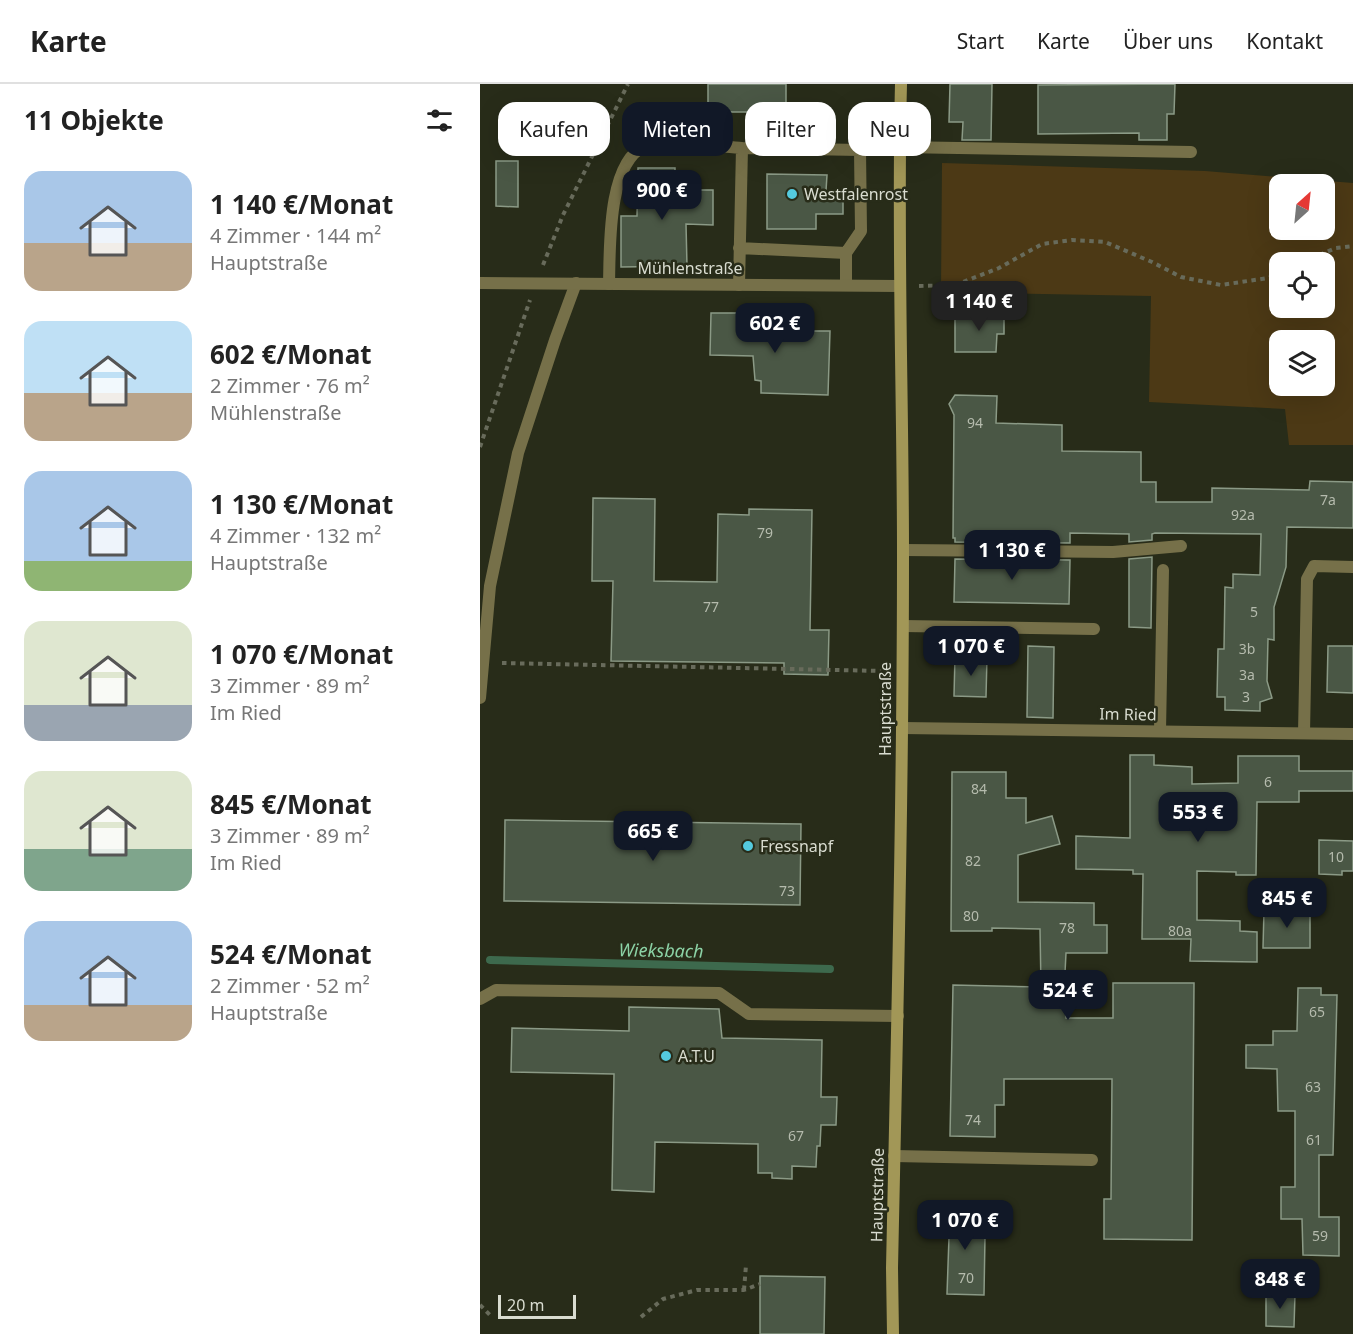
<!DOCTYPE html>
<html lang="de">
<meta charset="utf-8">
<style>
:root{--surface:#fff;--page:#f2f2f2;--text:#222;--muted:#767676;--line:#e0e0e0;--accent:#111827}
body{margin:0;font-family:"Noto Sans",sans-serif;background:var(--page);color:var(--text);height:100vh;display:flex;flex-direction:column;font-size:22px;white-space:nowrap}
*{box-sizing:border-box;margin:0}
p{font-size:20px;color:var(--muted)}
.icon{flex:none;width:33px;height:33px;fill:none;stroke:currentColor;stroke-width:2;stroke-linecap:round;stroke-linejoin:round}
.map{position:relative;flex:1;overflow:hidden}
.panel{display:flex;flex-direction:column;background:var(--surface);width:480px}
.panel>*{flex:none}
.hud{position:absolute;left:18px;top:18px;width:570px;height:54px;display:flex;gap:12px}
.needle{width:39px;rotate:27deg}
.tools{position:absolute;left:789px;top:90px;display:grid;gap:12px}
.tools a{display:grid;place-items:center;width:66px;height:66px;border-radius:12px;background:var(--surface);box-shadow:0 6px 24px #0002;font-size:30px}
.scale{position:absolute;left:18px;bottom:15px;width:78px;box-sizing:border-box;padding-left:6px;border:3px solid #d9dcd0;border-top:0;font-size:16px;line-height:21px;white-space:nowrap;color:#d9dcd0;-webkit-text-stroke:4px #282c19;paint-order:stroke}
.price{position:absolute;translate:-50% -51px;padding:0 14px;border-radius:12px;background:var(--accent);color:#fff;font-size:20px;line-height:39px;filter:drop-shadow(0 2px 3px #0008)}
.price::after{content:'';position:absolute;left:50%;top:36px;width:18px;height:14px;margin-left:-9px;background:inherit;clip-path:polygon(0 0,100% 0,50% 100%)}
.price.on{background:#222;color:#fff}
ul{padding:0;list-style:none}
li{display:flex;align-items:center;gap:18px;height:150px;padding:0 24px}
li span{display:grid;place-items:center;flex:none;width:168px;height:120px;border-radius:18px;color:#555}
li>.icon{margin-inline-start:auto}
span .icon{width:72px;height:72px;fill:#fffc;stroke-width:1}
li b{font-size:26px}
h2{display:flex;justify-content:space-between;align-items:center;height:72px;padding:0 24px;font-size:26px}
.pill{padding:0 21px;border-radius:18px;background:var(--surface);box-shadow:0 6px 24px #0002;font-size:21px;line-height:54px}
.pill.on{background:var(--accent);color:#fff}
header{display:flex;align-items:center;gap:36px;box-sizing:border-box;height:84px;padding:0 30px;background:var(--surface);border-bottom:2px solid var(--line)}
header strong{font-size:28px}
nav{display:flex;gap:33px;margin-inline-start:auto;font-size:21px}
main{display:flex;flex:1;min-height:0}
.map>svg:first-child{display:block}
.green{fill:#4c3915;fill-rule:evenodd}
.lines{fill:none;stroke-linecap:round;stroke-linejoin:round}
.stream{stroke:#3d694d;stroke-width:8}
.building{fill:#4a5745;stroke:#8b9a86;stroke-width:1.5}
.path{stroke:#686b5b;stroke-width:4;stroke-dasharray:4.5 4.5;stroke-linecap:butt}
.lane{stroke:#767049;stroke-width:12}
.street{stroke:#767049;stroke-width:12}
.secondary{stroke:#a29757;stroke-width:12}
.poi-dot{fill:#54cade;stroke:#282c19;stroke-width:2}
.labels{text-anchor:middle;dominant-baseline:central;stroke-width:5;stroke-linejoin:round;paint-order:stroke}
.number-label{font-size:14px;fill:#b5bbad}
.poi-label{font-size:16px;fill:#d9dcd0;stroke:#282c19;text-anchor:start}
.street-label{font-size:16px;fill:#d9dcd0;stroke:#282c19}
.water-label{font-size:18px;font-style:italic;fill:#8bd2a5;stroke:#282c19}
</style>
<header>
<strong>Karte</strong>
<nav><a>Start</a><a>Karte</a><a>Über uns</a><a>Kontakt</a></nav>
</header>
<main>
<section class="panel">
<h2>11 Objekte<svg class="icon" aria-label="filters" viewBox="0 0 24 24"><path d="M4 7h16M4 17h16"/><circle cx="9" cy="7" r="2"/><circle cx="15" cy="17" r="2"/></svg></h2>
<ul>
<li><span style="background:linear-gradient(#a9c7e8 60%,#b9a48a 0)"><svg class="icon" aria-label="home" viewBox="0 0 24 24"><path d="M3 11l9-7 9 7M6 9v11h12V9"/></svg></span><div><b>1 140 €/Monat</b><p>4 Zimmer · 144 m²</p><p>Hauptstraße</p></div></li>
<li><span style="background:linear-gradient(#bfe0f5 60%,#b9a48a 0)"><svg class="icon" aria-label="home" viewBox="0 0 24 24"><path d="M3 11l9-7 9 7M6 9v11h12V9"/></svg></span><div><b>602 €/Monat</b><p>2 Zimmer · 76 m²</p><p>Mühlenstraße</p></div></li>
<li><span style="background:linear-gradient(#a9c7e8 75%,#8fb573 0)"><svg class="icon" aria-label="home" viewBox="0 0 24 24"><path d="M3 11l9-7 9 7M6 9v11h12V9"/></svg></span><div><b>1 130 €/Monat</b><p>4 Zimmer · 132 m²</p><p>Hauptstraße</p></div></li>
<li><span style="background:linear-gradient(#dfe7d0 70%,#9aa5b1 0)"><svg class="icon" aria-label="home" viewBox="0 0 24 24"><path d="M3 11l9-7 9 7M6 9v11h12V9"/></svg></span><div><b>1 070 €/Monat</b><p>3 Zimmer · 89 m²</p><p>Im Ried</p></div></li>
<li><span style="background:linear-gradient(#dfe7d0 65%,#7fa58c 0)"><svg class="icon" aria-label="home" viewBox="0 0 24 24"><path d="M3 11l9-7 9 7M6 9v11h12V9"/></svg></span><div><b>845 €/Monat</b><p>3 Zimmer · 89 m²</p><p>Im Ried</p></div></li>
<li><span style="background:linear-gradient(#a9c7e8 70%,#b9a48a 0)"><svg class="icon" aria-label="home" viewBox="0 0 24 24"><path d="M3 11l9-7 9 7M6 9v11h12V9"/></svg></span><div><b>524 €/Monat</b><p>2 Zimmer · 52 m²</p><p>Hauptstraße</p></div></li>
</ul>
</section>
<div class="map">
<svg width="873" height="1250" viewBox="0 0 873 1250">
<rect width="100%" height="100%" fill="#282c19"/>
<path class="green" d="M 462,79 L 725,87 L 873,99 L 873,361 L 809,361 L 805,325 L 669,318 L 671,212 L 461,208 ZM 800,100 L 844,100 L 844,146 L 800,146 ZM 800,178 L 844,178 L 844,224 L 800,224 ZM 800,256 L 844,256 L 844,302 L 800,302 Z"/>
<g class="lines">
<path class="stream" d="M 10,876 L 350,885"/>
</g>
<path class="building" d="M 228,0 L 306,0 L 306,28 L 228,28 Z
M 470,0 L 512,0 L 511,56 L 482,56 L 483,38 L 469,38 Z
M 695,0 L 694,30 L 687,30 L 687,56 L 659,56 L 659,49 L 558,50 L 558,1 Z
M 16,77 L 38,77 L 38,123 L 16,122 Z
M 158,84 L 195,84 L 195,106 L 233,106 L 233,141 L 206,140 L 207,182 L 141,183 L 141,132 L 157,132 Z
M 287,90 L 347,91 L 346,107 L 363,107 L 363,130 L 336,130 L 336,145 L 287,145 Z
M 490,227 L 524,227 L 524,250 L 517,250 L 516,268 L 475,268 L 475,234 L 489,234 Z
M 231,229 L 273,229 L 273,247 L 350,247 L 348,311 L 281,309 L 281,297 L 275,296 L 273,272 L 230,271 Z
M 475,311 L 517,312 L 516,339 L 582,341 L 582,367 L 661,368 L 661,398 L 676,398 L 676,418 L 732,418 L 732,404 L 829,406 L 830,397 L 873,398 L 873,444 L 807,443 L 806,483 L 794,523 L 794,556 L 788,555 L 787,597 L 792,614 L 780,618 L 780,627 L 745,626 L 745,613 L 737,613 L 738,565 L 744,565 L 745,503 L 753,504 L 753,490 L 780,491 L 781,450 L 675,449 L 672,450 L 672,456 L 649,458 L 649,450 L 590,449 L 590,459 L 475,458 L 475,454 L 473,454 L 474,331 L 469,320 Z
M 113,414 L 175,415 L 174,497 L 237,498 L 238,430 L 269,431 L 269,425 L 332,426 L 330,546 L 349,546 L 348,591 L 304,590 L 304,579 L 131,577 L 133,497 L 112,497 Z
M 672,473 L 671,544 L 649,543 L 649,475 Z
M 475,475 L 590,476 L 589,520 L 474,518 Z
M 548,562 L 574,563 L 573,634 L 547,633 Z
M 848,562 L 873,562 L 873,609 L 847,608 Z
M 475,572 L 507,573 L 506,613 L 474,612 Z
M 650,671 L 674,671 L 674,681 L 712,683 L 712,700 L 758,699 L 758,672 L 819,672 L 819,687 L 873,687 L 873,707 L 819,707 L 819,718 L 777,718 L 776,791 L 756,791 L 756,788 L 717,787 L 717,836 L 760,837 L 760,847 L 777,848 L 777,878 L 710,877 L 711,855 L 662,855 L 663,790 L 653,790 L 653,786 L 596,785 L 596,752 L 650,754 Z
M 472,688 L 526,688 L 526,714 L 546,714 L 546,739 L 572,732 L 580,760 L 538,771 L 538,818 L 614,819 L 614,841 L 627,841 L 627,869 L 586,869 L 584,909 L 586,934 L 633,934 L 633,899 L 714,899 L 712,1156 L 624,1155 L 624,1115 L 631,1115 L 632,995 L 524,995 L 524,1021 L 515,1021 L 515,1053 L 470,1052 L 473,901 L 561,903 L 560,845 L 512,844 L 512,847 L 471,847 Z
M 25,736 L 321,740 L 320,821 L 24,817 Z
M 839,756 L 873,757 L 873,787 L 862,787 L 862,791 L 839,790 Z
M 784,826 L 830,826 L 830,864 L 783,864 Z
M 818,904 L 841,904 L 841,911 L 857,911 L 853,1071 L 839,1071 L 839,1133 L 859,1133 L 859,1172 L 823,1171 L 822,1135 L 801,1135 L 801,1103 L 815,1103 L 815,1027 L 798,1027 L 797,985 L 766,984 L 766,961 L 793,961 L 793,947 L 817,947 Z
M 149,923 L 239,925 L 242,954 L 342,956 L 341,1013 L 357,1013 L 356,1041 L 341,1041 L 340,1062 L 337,1062 L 336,1083 L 312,1082 L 312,1095 L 292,1094 L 292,1089 L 278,1089 L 278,1060 L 175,1058 L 174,1108 L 132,1106 L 134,990 L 31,988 L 32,944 L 149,947 Z
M 457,1130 L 511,1131 L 511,1153 L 505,1153 L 504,1211 L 467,1210 L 469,1153 L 457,1153 Z
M 280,1192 L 345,1193 L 344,1250 L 280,1250 Z
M 786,1210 L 815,1210 L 814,1243 L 786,1242 Z"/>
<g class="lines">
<path class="path" d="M 823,178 L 856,164 L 873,162
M 63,181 L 83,131 L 148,0
M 439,202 L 475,201 L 519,184 L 562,160 L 592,156 L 625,158 L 672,178 L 701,193 L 741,201 L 788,194 L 800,189
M 0,363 L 50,216
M 22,579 L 404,587
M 264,1206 L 266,1181
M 0,1221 L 10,1231
M 161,1233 L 183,1215 L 217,1206 L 264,1206 L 280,1200"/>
<path class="lane" d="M 259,164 L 366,169
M 129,200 C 130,166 127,78 165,62 C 180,55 243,63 262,64
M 259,201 L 262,64 L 380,66 L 419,63 L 711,68
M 366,201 L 366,169 L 381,147 L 380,66
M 423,466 L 633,468 L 701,462
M 423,542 L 614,545
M 0,614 L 10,502 L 38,369 L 75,256 L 96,199
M 680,647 L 683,486
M 824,649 L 827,495 L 834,482 L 873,483
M 0,915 L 16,906 L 239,909 L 269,930 L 418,932
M 414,1072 L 612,1076"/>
<path class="street" d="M 0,199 L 419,202
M 422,644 L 873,650"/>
<path class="secondary" d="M 413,1250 L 412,1184 C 417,946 423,708 423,470 C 423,313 417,157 421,0"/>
</g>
<g class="poi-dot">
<circle cx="312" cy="110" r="6"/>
<circle cx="268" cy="762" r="6"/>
<circle cx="186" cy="972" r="6"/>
</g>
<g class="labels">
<g class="number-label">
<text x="495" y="338">94</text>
<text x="848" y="415">7a</text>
<text x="763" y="430">92a</text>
<text x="285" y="448">79</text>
<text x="231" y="522">77</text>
<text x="774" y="527">5</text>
<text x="767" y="564">3b</text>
<text x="767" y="590">3a</text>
<text x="766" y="612">3</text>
<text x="788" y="697">6</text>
<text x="499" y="704">84</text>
<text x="856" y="772">10</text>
<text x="493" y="776">82</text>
<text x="307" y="806">73</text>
<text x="491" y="831">80</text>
<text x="587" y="843">78</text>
<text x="700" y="846">80a</text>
<text x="837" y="927">65</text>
<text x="833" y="1002">63</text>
<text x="493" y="1035">74</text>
<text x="316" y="1051">67</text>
<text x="834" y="1055">61</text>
<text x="840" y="1151">59</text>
<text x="486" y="1193">70</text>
</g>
<g class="poi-label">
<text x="324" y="110">Westfalenrost</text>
<text x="280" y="762">Fressnapf</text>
<text x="198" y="972">A.T.U</text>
</g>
<g class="street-label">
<text x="210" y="184">Mühlenstraße</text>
<text transform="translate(405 625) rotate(-90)">Hauptstraße</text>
<text transform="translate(648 630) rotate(1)">Im Ried</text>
<text transform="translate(397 1111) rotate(-89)">Hauptstraße</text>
</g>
<g class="water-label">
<text transform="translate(181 866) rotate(1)">Wieksbach</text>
</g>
</g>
</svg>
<div class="tools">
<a><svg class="needle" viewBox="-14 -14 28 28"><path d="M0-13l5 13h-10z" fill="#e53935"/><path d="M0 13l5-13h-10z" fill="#767676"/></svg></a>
<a><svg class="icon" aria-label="locate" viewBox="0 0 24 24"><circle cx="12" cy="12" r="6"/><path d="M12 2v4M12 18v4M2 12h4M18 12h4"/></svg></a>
<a><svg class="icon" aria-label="layers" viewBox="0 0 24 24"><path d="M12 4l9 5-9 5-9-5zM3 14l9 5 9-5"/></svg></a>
</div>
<div class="scale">20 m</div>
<b class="price" style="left:182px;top:137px">900 €</b>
<b class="price on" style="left:499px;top:248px">1 140 €</b>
<b class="price" style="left:295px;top:270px">602 €</b>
<b class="price" style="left:532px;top:497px">1 130 €</b>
<b class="price" style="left:491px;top:593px">1 070 €</b>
<b class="price" style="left:718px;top:759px">553 €</b>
<b class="price" style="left:173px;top:778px">665 €</b>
<b class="price" style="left:807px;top:845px">845 €</b>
<b class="price" style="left:588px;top:937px">524 €</b>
<b class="price" style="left:485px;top:1167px">1 070 €</b>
<b class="price" style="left:800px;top:1226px">848 €</b>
<div class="hud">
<a class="pill">Kaufen</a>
<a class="pill on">Mieten</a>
<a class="pill">Filter</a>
<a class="pill">Neu</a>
</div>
</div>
</main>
